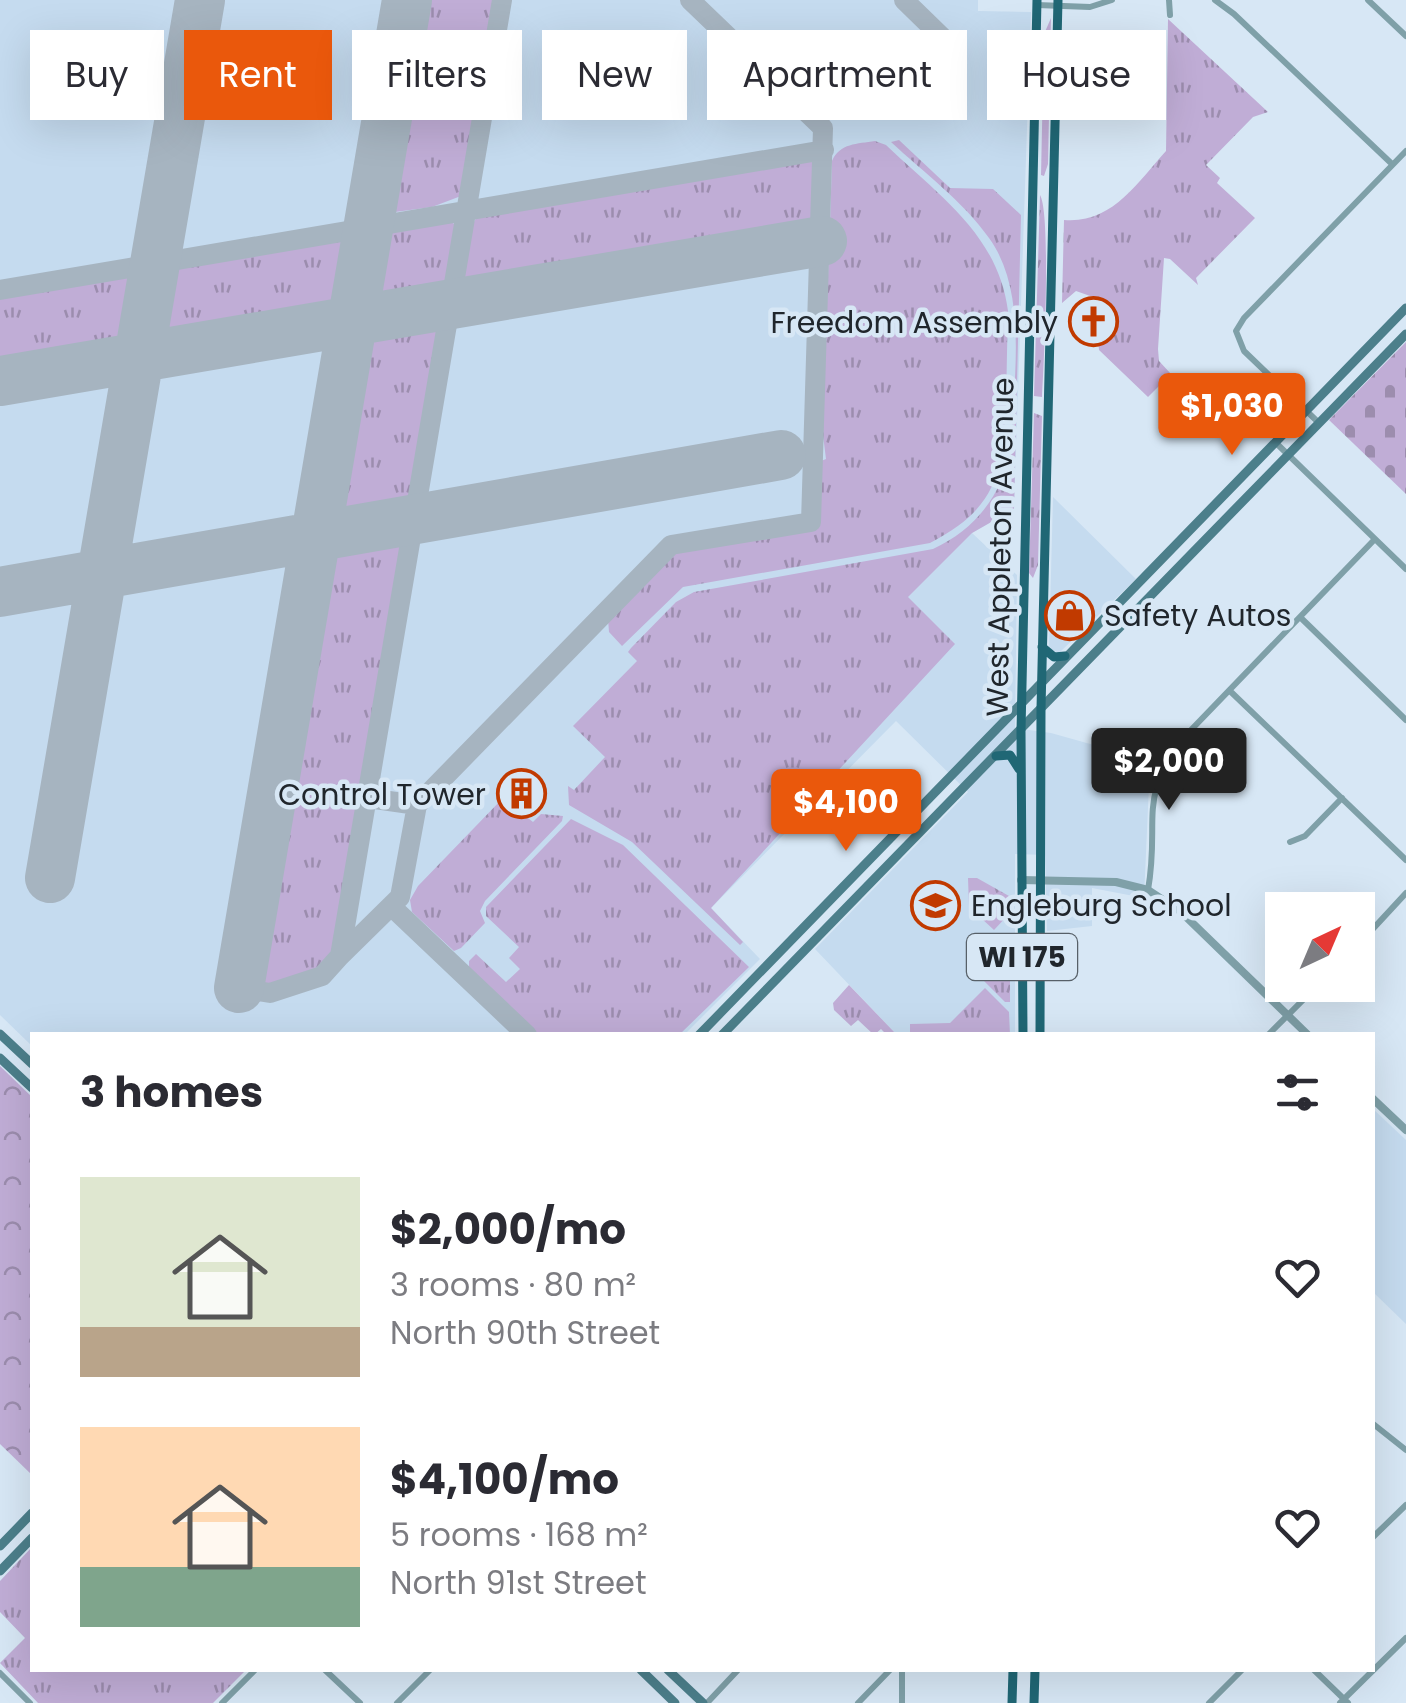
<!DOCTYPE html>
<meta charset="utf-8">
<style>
:root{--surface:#fff;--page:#f7f7f7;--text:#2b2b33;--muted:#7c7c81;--accent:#ea580c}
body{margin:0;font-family:Poppins,sans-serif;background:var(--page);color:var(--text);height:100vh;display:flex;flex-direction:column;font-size:38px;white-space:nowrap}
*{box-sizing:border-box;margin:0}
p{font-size:32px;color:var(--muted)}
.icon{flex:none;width:55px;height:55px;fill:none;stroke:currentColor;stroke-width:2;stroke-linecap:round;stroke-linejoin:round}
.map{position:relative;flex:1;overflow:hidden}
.drawer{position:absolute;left:30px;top:1032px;width:1345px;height:640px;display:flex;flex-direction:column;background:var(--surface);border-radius:0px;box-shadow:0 10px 40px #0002}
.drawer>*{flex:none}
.guide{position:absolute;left:30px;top:30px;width:1348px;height:90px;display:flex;gap:20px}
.needle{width:65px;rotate:44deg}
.buttons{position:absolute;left:1265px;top:892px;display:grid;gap:20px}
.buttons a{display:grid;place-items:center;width:110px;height:110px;border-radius:0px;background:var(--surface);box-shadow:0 10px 40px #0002;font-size:50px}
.price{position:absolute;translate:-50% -85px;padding:0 22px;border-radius:10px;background:var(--accent);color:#fff;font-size:32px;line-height:65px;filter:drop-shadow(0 2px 5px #0008)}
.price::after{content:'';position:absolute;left:50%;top:60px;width:30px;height:22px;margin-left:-15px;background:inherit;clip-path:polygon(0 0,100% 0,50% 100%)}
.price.selected{background:#222;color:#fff}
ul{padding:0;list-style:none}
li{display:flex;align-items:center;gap:30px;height:250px;padding:0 50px}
li span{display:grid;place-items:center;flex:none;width:280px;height:200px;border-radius:0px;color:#555}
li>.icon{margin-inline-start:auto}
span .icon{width:120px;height:120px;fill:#fffc;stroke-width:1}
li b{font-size:42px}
h2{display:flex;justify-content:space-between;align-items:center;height:120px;padding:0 50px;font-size:42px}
.chip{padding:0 35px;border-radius:0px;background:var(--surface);box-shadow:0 10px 40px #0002;font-size:35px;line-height:90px}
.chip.selected{background:var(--accent);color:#fff}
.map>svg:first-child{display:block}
.built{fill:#c5dbef}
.grass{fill:url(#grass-tufts)}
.cemetery{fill:url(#cemetery-stones)}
.park{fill:url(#park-crowns)}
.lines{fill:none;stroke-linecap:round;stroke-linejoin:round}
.taxiway{stroke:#a6b4c0;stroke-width:20}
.runway{stroke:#a6b4c0;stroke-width:50}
.minor{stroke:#7fa0a8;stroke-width:6}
.tertiary{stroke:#7fa0a8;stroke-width:8}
.secondary{stroke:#4c7f8b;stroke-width:9}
.primary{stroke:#206775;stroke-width:9}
.labels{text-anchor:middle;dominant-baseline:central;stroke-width:9;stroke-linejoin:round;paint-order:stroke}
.shield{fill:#d7e7f5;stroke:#576068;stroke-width:2.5}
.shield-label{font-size:28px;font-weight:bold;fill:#20262c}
.poi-label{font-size:30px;fill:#20262c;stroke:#d7e7f5;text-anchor:end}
.street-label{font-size:30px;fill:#20262c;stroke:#d7e7f5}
</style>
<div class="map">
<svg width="1406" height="1703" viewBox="0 0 1406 1703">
<defs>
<pattern id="grass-tufts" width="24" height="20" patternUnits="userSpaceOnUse" patternTransform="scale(2.5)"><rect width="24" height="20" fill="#c0add6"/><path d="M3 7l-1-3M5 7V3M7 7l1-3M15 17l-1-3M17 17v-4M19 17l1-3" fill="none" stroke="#9c8dae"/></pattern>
<pattern id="cemetery-stones" width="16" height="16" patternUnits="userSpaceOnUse" patternTransform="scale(2.5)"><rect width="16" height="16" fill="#c0add6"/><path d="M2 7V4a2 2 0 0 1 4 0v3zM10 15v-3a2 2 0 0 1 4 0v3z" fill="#9c8dae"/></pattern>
<pattern id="park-crowns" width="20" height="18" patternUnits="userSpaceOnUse" patternTransform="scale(2.5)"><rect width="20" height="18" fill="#c0add6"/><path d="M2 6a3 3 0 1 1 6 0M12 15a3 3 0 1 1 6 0" fill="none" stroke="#9c8dae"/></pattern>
</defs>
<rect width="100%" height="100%" fill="#d7e7f5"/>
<path class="built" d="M 0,0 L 978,0 L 978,11 L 1031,12 L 1014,509 L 972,533 L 1017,575 L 1015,728 L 1051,733 L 1158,763 L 1149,785 L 1144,898 L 1092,888 L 1092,926 L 1047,931 L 1045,855 L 1015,854 L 1015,1035 L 897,1035 L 815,949 L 968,792 L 896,721 L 711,908 L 760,959 L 684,1035 L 32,1035 L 32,1046 L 0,1015 Z
M 1053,497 L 1136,579 L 1059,653 L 1049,649 Z
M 1372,1108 L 1406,1140 L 1406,1324 L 1373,1292 Z"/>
<path class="grass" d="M 420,0 L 497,0 L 461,196 L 432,207 L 395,212 L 388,206 L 387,194 Z
M 1051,18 L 1048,164 L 1044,176 L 1041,175 L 1044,34 Z
M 1168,19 L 1268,112 L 1253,117 L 1206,165 L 1220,178 L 1217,183 L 1255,218 L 1196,278 L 1198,285 L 1170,259 L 1164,258 L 1158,349 L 1159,361 L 1171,374 L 1148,397 L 1099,350 L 1098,339 L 1089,329 L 1099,329 L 1101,305 L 1093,297 L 1076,291 L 1062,303 L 1064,220 C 1112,224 1137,183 1166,151 Z
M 899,140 L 950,188 L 993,189 L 1021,215 L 1014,509 L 972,533 L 908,597 L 955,644 L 711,908 L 743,942 L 740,945 L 632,842 L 569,805 L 568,786 L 574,790 L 605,757 L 573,726 L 637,661 L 628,652 L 631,648 L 676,602 L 694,592 L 933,549 C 976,529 1003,494 1011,447 C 1013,382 1029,293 989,238 C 963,201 923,172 891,142 Z
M 875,141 L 886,145 C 938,195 998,234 1008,311 C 1007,339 1007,367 1006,396 C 1004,468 1000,507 930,543 L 683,587 L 622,646 L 609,632 L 608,619 L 660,564 L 679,551 L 819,525 L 821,461 L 826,459 L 822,427 L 829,251 L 834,249 L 830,225 L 832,161 C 840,143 857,144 875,141 Z
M 808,156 L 816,160 C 822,179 824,221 804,231 L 477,286 L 471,286 L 464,280 L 472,226 L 476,218 L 486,212 Z
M 1040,195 C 1051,213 1044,365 1042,397 L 1034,396 Z
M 443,219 L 451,220 L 456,227 C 452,261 458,289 417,296 C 403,298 390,302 376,299 L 372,289 L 380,238 L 391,229 Z
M 341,237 L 352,242 C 351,265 350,299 329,311 L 171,338 L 165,339 L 157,332 L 164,280 L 172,268 Z
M 128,274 L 137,279 L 137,286 L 130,331 L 118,347 L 0,368 L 0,296 Z
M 428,321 L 439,327 L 439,335 L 413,490 C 402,515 367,516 342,517 L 335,502 L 363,343 L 376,330 Z
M 1034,413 L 1042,416 L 1038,565 L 1033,578 L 1029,573 Z
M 392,536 L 398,537 L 403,545 L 402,557 L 337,943 C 324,972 294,982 264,984 L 256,974 L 257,963 L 325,562 C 335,538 370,540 392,536 Z
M 503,798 L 533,822 L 541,814 L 563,816 L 562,821 L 485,901 L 480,911 L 485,923 L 461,948 L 454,951 L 412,912 L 410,900 L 418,886 Z
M 571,819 L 623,845 L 749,967 L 679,1035 L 539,1035 L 469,967 L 469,961 L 476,954 L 506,982 L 520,969 L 509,958 L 519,947 L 486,916 L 486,907 Z
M 968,878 L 977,878 L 1009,896 L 1009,914 L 994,930 L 969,907 Z
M 998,940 L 1010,952 L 1010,1002 L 1005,1002 L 971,968 L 982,956 L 980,953 Z
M 849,985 L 897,1035 L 887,1035 L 881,1029 L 874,1035 L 858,1020 L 851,1026 L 834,1010 L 833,1003 Z
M 985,988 L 1009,1012 L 1010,1035 L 910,1035 L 910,1024 L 950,1023 Z
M 32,1547 L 32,1670 L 246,1670 L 213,1703 L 38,1703 L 0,1663 L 25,1638 L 0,1612 L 0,1581 Z"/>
<path class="cemetery" d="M 1406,342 L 1406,494 L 1329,420 Z"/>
<path class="park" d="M 0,1066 L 32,1097 L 32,1475 L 0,1444 Z"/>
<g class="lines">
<path class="taxiway" d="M 904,0 L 946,41
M 0,290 L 824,150
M 314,537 L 416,519
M 368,798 L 417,805
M 391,906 L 527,1035
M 340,956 L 400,897 L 417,805 L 671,545 L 811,522 L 823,128 L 690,0
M 239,988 L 270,993 L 322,976 L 340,956 L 502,0"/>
<path class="runway" d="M 0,381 L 822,241
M 0,592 L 781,455
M 50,878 L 200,0
M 239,988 L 407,0"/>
<path class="minor" d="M 1169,0 L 1170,15
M 1215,0 L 1234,14 L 1392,164
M 1368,0 L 1406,36
M 1037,5 L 1090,7 L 1112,0
M 1319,423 L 1244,351 L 1236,331 L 1244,318 L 1406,151
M 1275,442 L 1406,569
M 1300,617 L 1406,720
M 1230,691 L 1406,860
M 1290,842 L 1305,836 L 1342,798
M 1148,890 C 1161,817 1134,798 1190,731 L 1375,539
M 1358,945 L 1406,893
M 1268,1035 L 1318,985
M 1372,1423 L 1406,1450
M 1372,1538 L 1406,1505
M 325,1670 L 360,1703
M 1314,1670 L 1348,1703
M 0,1673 L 30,1703
M 222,1703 L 255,1670
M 397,1703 L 430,1670
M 707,1703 L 738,1670
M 858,1703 L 890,1670
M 902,1703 L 902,1670
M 1209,1703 L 1242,1670
M 1340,1703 L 1406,1638"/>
<path class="tertiary" d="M 1021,880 L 1116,882 L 1148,890 L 1180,911 L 1308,1035
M 1372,1098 L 1406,1130"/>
<path class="secondary" d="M 0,1034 L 32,1064
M 699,1035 L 1406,308
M 722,1035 L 1406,334
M 0,1058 L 32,1088
M 0,1546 L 32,1513
M 0,1571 L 32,1538
M 641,1670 L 675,1703
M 668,1670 L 703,1703"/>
<path class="primary" d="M 1042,647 L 1054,657 L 1065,656
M 996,756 L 1010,755 L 1019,769
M 1023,1035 L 1021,731 L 1037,0
M 1040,1035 L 1041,709 L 1058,0
M 1012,1703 L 1013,1670
M 1034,1703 L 1035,1670"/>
</g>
<defs>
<symbol id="church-ring" viewBox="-11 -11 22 22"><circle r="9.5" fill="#d7e7f5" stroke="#c13a00" stroke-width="1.5"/><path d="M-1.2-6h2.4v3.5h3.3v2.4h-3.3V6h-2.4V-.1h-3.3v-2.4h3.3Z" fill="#c13a00"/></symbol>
<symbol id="shop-ring" viewBox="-11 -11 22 22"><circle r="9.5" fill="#d7e7f5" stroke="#c13a00" stroke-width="1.5"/><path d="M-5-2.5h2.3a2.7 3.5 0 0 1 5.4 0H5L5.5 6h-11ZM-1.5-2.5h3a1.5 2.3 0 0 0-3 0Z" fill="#c13a00"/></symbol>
<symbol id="building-ring" viewBox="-11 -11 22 22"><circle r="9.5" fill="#d7e7f5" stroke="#c13a00" stroke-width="1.5"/><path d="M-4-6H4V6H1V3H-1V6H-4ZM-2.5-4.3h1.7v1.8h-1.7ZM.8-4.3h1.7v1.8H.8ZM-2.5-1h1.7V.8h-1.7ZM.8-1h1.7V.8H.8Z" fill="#c13a00"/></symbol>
<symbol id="school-ring" viewBox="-11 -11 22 22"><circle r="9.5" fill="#d7e7f5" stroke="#c13a00" stroke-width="1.5"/><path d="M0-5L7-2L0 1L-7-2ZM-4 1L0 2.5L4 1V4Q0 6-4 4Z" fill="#c13a00"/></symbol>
</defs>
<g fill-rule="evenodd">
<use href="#church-ring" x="1066" y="294" width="55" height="55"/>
<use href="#shop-ring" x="1042" y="588" width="55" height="55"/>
<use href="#building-ring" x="494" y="766" width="55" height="55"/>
<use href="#school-ring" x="908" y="878" width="55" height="55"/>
</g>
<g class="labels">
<rect class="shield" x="967" y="934" width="110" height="46" rx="8"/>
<g class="shield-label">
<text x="1022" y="957">WI 175</text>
</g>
<g class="poi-label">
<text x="1058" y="322">Freedom Assembly</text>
<text x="1104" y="615" text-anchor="start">Safety Autos</text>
<text x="486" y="794">Control Tower</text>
<text x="971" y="905" text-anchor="start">Engleburg School</text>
</g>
<g class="street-label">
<text transform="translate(1000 547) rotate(-89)">West Appleton Avenue</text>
</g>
</g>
</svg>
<div class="buttons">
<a><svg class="needle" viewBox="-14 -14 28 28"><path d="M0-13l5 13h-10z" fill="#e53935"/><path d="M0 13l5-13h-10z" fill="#7c7c81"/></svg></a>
</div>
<b class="price" style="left:1232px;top:458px">$1,030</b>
<b class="price selected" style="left:1169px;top:813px">$2,000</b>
<b class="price" style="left:846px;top:854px">$4,100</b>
<div class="guide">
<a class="chip">Buy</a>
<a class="chip selected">Rent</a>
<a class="chip">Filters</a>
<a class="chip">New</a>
<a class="chip">Apartment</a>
<a class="chip">House</a>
</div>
<section class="drawer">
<h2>3 homes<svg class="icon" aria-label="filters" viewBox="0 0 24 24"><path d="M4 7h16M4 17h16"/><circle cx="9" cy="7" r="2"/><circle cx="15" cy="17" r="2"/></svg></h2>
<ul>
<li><span style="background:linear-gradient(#dfe7d0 75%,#b9a48a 0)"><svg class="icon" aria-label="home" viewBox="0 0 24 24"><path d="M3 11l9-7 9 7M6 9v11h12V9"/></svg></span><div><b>$2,000/mo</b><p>3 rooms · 80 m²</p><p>North 90th Street</p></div><svg class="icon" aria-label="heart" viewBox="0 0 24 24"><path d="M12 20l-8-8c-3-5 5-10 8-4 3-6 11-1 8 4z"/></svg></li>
<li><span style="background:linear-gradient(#ffd9b3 70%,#7fa58c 0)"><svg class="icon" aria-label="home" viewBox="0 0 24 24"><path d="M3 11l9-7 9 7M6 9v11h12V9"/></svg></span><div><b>$4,100/mo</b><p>5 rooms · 168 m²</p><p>North 91st Street</p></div><svg class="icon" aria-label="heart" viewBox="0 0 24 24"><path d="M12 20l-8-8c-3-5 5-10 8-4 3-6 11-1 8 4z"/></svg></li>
</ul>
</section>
</div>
